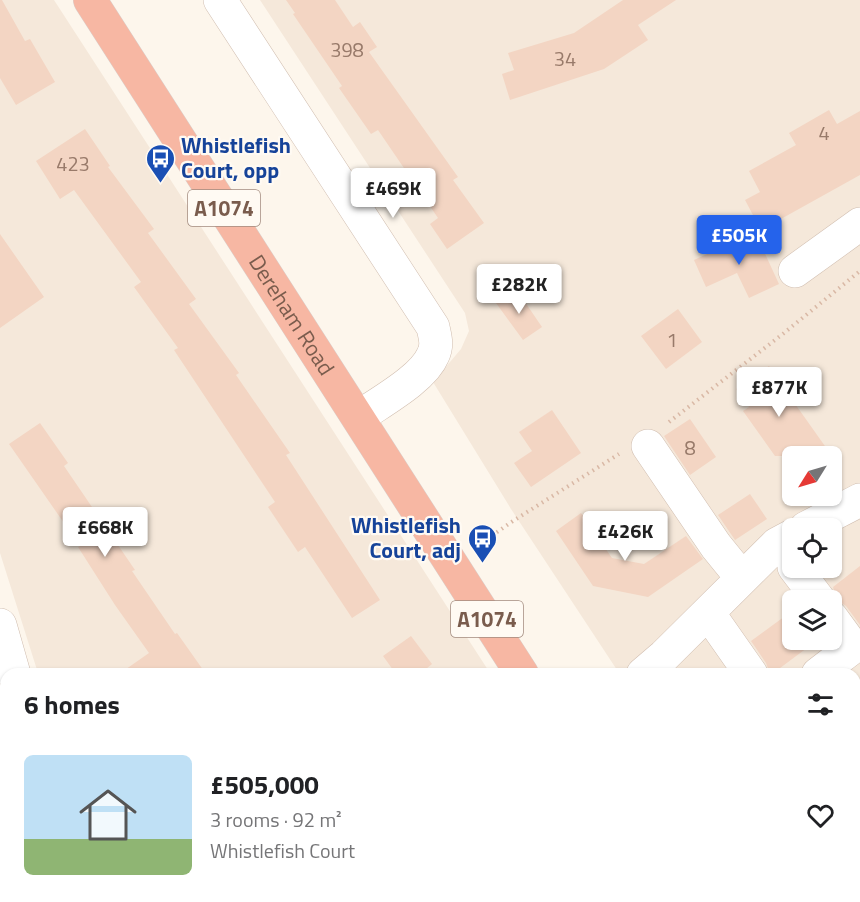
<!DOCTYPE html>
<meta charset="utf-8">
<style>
:root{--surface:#fff;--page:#f2f2f2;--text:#202124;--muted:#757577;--line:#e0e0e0;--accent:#2563eb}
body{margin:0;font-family:"Titillium Web",sans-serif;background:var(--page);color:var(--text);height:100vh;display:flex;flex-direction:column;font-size:22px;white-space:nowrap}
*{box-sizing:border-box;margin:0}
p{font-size:20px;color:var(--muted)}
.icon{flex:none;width:33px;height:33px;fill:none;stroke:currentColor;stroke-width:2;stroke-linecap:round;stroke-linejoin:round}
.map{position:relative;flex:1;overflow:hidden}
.sheet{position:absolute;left:0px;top:668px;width:861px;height:236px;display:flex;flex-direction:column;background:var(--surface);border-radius:18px 18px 0 0;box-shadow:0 2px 4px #0004}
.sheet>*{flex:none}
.needle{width:39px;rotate:233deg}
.controls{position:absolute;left:782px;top:446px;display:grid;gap:12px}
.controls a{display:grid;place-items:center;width:60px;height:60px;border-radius:9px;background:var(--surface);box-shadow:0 2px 4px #0004;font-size:30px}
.price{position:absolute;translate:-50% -51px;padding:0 14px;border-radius:6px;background:#fff;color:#222;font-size:20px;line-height:39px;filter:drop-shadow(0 2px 3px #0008)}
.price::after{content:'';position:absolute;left:50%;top:36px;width:18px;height:14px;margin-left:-9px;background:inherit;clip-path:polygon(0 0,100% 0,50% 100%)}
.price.active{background:var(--accent);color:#fff}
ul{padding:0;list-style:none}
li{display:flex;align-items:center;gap:18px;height:150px;padding:0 24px}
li+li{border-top:2px solid var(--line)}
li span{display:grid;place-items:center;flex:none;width:168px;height:120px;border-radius:9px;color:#555}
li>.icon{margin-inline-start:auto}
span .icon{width:72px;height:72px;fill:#fffc;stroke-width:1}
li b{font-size:26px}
h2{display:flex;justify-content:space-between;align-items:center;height:72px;padding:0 24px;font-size:26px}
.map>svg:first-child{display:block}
.residential{fill:#f5e8da;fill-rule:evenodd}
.green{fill:#d8ecc9}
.building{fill:#f3d5c3}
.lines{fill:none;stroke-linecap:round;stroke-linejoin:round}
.minor-casing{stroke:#d1beb0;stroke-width:34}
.highway-casing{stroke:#dad1cd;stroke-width:34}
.path{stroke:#d9b8a5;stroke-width:4;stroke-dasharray:1.5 4.5;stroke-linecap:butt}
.minor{stroke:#fff;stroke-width:33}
.highway{stroke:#f7b7a3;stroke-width:33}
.labels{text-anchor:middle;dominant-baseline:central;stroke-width:4.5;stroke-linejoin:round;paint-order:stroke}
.number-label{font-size:20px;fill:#987a6a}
.shield{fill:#fffaf3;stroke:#a28b7f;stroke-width:1.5}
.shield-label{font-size:21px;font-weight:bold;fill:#7a5c4d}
.transit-label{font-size:22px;font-weight:bold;fill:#164399;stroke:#fffaf3;text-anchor:start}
.street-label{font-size:22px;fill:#7a5c4d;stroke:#fffaf3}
</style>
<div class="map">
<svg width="860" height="902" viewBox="0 0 860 902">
<rect width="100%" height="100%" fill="#fdf6ec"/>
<path class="residential" d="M 0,0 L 54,0 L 490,673 L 38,673 L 0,553 Z
M 260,0 L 860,0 L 860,902 L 769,902 L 766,897 L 855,897 L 855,674 L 619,673 L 511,509 L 433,382 L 461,349 L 469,331 L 465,313 ZM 792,456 L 831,456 L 831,495 L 792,495 ZM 792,528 L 831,528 L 831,567 L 792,567 ZM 792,600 L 831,600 L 831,639 L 792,639 Z
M 103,897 L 634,897 L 638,902 L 104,902 Z"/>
<path class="green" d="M 0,794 L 6,813 L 6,897 L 29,897 L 30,902 L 0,902 Z"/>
<path class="building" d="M 0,0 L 2,0 L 25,41 L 30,39 L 55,82 L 16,105 L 0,78 Z
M 286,0 L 335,0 L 353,27 L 360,22 L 377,47 L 369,52 L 458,177 L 453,180 L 484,223 L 447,249 L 430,224 L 438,218 L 378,130 L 371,134 L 339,88 L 342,86 L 293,14 L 295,13 Z
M 623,0 L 676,0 L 638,25 L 648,40 L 604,69 L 510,100 L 502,74 L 514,70 L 508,53 L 574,33 Z
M 829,110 L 837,124 L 860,111 L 860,175 L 761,230 L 745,200 L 760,192 L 749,171 L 796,145 L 789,133 Z
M 85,129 L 110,166 L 108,167 L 154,229 L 148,233 L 196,299 L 189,304 L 239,373 L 236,375 L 290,453 L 286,455 L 380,600 L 352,618 L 305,547 L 298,552 L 268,507 L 275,502 L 174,350 L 178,348 L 134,287 L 141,282 L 74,190 L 60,199 L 36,161 Z
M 755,232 L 779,284 L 749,298 L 737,273 L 706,287 L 694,260 Z
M 0,234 L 44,297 L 0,328 Z
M 516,289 L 542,327 L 523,340 L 496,303 Z
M 678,309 L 702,342 L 666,369 L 641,336 Z
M 769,366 L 793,401 L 832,456 L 775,456 L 743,411 L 749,407 L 736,389 Z
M 552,410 L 581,453 L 531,487 L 514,463 L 532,451 L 519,432 Z
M 690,419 L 716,457 L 690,475 L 664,436 Z
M 40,423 L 68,463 L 64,466 L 135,570 L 132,571 L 175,634 L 177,633 L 206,674 L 119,674 L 149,653 L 115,605 L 78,547 L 80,546 L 9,444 Z
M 750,494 L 767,519 L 735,540 L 718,515 Z
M 581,513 L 612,558 L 644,564 L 686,536 L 703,559 L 648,597 L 593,586 L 556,531 Z
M 860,566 L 860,625 L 846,606 L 837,600 L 833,587 Z
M 792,611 L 792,639 L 819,639 L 772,674 L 770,674 L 766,663 L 751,641 Z
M 411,636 L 432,664 L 420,674 L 396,674 L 383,656 Z"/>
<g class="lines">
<defs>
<path id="minor" d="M 220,0 L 433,327 C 435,337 438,345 433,355 C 423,379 380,402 359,417
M 795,271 L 860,224
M 648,446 L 716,546 L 742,578
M 806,528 L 860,500
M 794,567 L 819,600
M 709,614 L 751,674
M 0,625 L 14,674
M 643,674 L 664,656 L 777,544 L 792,536
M 818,674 L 853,647 L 831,617
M 74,897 L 75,902"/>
<g id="highway">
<path id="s1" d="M 90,0 L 522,674"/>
<path d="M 665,897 L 668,902"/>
</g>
</defs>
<use href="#minor" class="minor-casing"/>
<use href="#highway" class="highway-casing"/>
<path class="path" d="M 669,422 L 784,333 L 860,271
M 477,546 L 513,521 L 619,454
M 0,847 L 6,862
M 14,897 L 15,902"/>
<use href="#minor" class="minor"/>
<use href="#highway" class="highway"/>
</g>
<defs>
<symbol id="bus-pin" viewBox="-11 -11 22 30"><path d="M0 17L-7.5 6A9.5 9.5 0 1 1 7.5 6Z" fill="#1a4fb4" stroke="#fffaf3"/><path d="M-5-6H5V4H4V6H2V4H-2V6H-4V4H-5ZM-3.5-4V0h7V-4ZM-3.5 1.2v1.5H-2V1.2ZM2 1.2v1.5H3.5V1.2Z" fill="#fff"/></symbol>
</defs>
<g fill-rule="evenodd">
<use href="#bus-pin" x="144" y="142" width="33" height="45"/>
<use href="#bus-pin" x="466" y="522" width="33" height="45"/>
</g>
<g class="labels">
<g class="number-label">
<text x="347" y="49">398</text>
<text x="565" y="58">34</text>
<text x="824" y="132">4</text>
<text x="73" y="163">423</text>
<text x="672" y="339">1</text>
<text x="690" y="447">8</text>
</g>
<g class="shield">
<rect x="188" y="190" width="72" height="36" rx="4.5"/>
<rect x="451" y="601" width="72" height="36" rx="4.5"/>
</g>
<g class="shield-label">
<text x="224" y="208">A1074</text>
<text x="487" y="619">A1074</text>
</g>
<g class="transit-label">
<text x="181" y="145">Whistlefish<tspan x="181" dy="25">Court, opp</tspan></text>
<text x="461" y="525" text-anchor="end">Whistlefish<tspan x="461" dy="25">Court, adj</tspan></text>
</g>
<g class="street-label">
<text stroke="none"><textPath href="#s1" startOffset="374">Dereham Road</textPath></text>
</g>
</g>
</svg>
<div class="controls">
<a><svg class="needle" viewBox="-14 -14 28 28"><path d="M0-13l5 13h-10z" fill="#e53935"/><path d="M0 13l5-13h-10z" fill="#757577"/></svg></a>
<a><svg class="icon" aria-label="locate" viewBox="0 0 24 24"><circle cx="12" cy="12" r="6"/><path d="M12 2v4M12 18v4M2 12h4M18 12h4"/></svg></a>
<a><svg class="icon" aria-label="layers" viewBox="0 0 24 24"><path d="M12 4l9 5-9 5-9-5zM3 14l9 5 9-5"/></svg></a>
</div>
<b class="price" style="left:393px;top:219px">£469K</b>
<b class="price active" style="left:739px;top:266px">£505K</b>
<b class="price" style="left:519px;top:315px">£282K</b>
<b class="price" style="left:779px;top:418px">£877K</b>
<b class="price" style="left:105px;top:558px">£668K</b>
<b class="price" style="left:625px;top:562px">£426K</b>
<section class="sheet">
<h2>6 homes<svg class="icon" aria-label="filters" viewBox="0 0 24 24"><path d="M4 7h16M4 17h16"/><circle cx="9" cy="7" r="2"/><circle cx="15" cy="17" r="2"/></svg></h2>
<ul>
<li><span style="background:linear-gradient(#bfe0f5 70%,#8fb573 0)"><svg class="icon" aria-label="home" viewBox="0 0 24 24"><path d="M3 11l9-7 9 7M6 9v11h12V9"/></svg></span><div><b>£505,000</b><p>3 rooms · 92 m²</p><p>Whistlefish Court</p></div><svg class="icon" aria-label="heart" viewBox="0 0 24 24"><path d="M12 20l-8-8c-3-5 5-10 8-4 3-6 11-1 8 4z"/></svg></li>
</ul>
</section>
</div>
